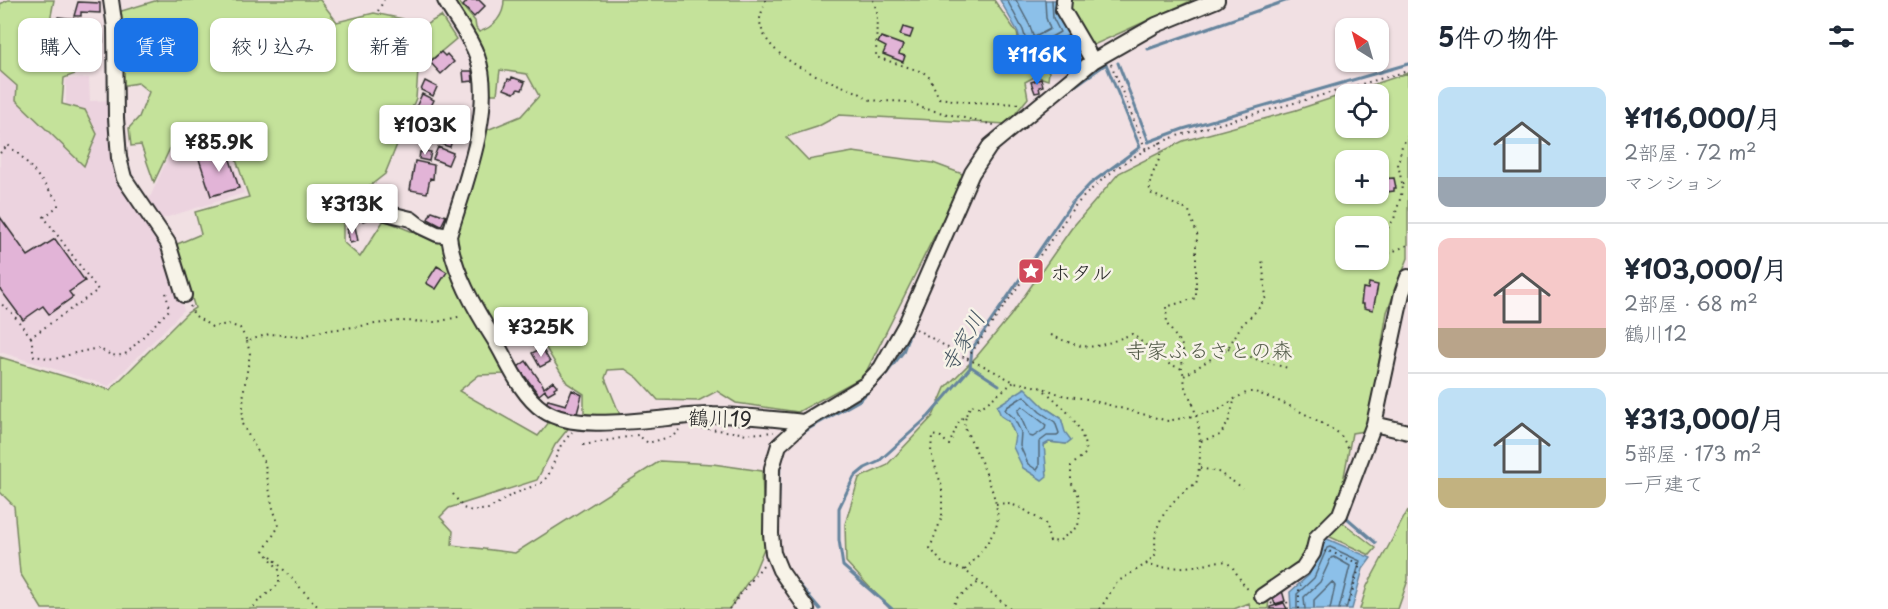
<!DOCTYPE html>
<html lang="ja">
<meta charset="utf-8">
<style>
:root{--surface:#fff;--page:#f2f2f3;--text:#1f2937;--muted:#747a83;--line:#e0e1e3;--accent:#1a73e8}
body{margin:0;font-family:"Playpen Sans","Klee One",sans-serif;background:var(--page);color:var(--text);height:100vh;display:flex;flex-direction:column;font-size:22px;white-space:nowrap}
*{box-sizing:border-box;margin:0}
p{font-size:20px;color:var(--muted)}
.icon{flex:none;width:33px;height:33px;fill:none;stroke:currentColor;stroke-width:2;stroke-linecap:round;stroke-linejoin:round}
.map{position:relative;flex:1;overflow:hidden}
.sheet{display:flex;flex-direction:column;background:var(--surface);width:480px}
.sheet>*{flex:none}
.hud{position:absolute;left:18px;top:18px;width:570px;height:54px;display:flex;gap:12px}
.needle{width:39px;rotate:323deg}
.buttons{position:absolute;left:1335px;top:18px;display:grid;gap:12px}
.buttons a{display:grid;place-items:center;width:54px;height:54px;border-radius:12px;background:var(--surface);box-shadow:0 2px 4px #0004;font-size:30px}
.price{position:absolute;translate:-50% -51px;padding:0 14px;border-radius:6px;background:#fff;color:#222;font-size:20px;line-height:39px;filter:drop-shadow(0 2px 3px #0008)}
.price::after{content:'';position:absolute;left:50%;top:36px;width:18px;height:14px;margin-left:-9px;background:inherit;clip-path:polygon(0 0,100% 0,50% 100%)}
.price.selected{background:var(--accent);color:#fff}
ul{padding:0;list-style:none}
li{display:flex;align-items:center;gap:18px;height:150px;padding:0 30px}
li+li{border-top:2px solid var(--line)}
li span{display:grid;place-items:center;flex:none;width:168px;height:120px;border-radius:12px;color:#555}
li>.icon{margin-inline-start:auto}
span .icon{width:72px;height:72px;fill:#fffc;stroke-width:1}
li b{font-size:26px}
h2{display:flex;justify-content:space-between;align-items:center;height:72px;padding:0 30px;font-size:26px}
.chip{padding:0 21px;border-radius:12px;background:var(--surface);box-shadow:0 2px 4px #0004;font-size:21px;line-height:54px}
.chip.selected{background:var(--accent);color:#fff}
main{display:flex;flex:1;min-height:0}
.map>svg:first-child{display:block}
.built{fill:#ecd3df}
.green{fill:#c4e29a;stroke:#788662;stroke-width:1.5;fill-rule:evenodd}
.water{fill:#8cc0e9;stroke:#65849d;stroke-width:1.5}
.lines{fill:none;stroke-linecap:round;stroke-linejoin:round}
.shore{stroke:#526777;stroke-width:1.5}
.stream{stroke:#65849d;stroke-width:3}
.building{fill:#e2b4d7;stroke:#2b2b2b;stroke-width:1.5}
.minor-casing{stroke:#2b2b2b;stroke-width:18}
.path{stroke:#2b2b2b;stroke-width:2;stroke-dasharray:1.5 4.5;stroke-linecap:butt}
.minor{stroke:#f7f3e8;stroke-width:14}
.path-bridge{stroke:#2b2b2b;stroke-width:2;stroke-dasharray:1.5 4.5;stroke-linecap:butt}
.labels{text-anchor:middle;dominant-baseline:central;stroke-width:5;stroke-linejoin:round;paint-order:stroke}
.poi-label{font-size:21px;fill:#2b2b2b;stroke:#f7f3e8;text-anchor:start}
.park-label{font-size:21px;fill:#515947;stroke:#f7f3e8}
.street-label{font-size:21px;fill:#2b2b2b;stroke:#f7f3e8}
.water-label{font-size:22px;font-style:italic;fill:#485864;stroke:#f7f3e8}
</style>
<main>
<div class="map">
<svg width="1408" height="609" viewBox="0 0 1408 609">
<rect width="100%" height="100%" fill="#f1e0e3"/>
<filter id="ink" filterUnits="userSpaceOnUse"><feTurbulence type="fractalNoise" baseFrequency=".0167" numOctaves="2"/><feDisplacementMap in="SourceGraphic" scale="12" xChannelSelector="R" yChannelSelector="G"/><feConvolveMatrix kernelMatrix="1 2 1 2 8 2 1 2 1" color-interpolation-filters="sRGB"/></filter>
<g filter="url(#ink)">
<path class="built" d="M 22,64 L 24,104 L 66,106 L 66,79 L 89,78 L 90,101 L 112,100 L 115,159 L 162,244 L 184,310 L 109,386 L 0,352 L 0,66 Z
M 222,127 L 244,193 L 158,220 L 147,204 L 174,144 Z"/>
<path class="green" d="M 8,0 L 54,0 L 44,52 L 76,58 L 75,74 L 64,78 L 62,104 L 85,110 L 97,134 L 84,166 L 16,100 L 17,86 L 0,71 L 0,4 Z
M 158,0 L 320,0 L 337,22 L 374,13 L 403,19 L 413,32 L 441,16 L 456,39 L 418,71 L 416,98 L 385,174 L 343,207 L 343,242 L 360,257 L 384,220 L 425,237 L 456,241 L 487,130 L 521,116 L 539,96 L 527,74 L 500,70 L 497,94 L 487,94 L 450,0 L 457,0 L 475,21 L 476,28 L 479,32 C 494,27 504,16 504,0 L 994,0 L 1017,33 L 1023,58 L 1043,58 L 1049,72 L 1048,80 L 1036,76 L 1025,82 L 1028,98 L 1007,124 L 839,115 L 817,127 L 786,137 L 808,160 L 853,152 L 933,163 L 965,175 L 864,376 L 798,412 L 736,403 L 717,391 L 698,401 L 658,400 L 638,378 L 625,369 L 608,370 L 605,378 L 620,415 L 584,417 L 584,394 L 567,383 L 526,315 L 501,323 L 509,360 L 505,374 L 479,375 L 459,391 L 538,436 L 550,421 L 571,425 L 555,445 L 537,480 L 449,508 L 440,517 L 453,531 L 452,545 L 515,553 L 660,461 L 713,464 L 762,471 L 765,546 L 754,573 L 729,609 L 42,609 L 20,573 L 14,506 L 0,492 L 0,357 L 110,390 L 187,313 L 195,308 L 175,245 L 201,234 L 195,212 L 249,197 L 224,125 L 173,142 L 154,182 L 141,145 L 131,146 L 129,128 L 139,117 L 149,92 L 138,83 L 119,86 L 118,12 Z
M 1062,0 L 1193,0 L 1078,52 Z
M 1408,73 L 1408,258 L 1387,312 L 1375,386 L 1364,431 L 1352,433 L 1338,509 L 1303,574 L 1270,588 L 1268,609 L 1250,609 L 1249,603 L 1234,609 L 890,609 L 846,562 L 845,524 L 859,478 L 886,466 L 933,416 L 945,388 L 977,356 L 1011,315 L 1071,229 L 1119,173 L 1183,141 L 1296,110 ZM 1346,94 L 1378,94 L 1378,128 L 1346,128 ZM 1346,160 L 1378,160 L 1378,194 L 1346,194 ZM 1346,226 L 1378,226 L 1378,260 L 1346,260 ZM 1024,388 L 1044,407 L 1061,418 L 1066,444 L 1049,442 L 1044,445 L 1044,453 L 1015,435 L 1009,421 Z
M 1408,510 L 1408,580 L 1398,609 L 1360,609 L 1367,586 Z
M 1341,521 L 1376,548 L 1370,555 L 1328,536 Z"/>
<path class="water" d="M 1000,0 L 1058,0 L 1070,34 L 1029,57 L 1023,55 L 1018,32 Z
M 1025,388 L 1044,407 L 1061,418 L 1065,432 L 1071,440 L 1066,444 L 1049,442 L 1044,445 L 1047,476 L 1042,480 L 1023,468 L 1013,447 L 1015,435 L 1009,421 L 1001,416 L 997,406 Z
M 1325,538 L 1371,558 L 1363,569 L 1352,609 L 1291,609 L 1290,592 L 1309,575 Z"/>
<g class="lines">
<path class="shore" d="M 1007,0 L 1023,30 L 1028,47 L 1030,49 L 1060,32 L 1053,18 L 1052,0
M 1016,0 L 1030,26 L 1033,36 L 1035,37 L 1050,29 L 1046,18 L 1045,0
M 1024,396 L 1040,412 L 1055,422 L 1059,433 L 1057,436 L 1047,436 L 1039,442 L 1039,467 L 1037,470 L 1028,464 L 1020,446 L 1021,432 L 1014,418 L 1005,410 L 1007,407 Z
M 1022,406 L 1046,425 L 1045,429 L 1033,437 L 1029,436 L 1018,411 Z
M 1297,609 L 1297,594 L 1314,578 L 1327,548 L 1330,547 L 1360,561 L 1346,609
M 1305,609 L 1304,597 L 1320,582 L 1331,558 L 1334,557 L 1350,566 L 1339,609
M 1314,609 L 1314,600 L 1332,582 L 1335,586 L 1330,609"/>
<path class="stream" d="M 1148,49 L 1288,0
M 1118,63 L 1149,142
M 1062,95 L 1106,64 L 1140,147
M 1148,142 L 1183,129 L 1408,64
M 970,366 L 999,385
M 797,437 L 810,428 L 860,400 L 886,374 L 903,352 L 913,324
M 1348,510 L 1347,518 L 1376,543
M 778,517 L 780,464
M 792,576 L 820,609
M 892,609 L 843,566 L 839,540 L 839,508 L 854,477 L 865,468 L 878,462 L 929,416 L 970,368 L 972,349 L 1071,204 L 1090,184 L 1140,147"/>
</g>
<path class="building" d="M 468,0 L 479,0 L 485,6 L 474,17 L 463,6 Z
M 78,2 L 100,3 L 100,13 L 81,12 L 81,16 L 74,16 Z
M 58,17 L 78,19 L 77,26 L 79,26 L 75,45 L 77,46 L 77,52 L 68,51 L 69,46 L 58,41 L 59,29 L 62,29 L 62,24 L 57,23 Z
M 903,27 L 913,30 L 910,38 L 900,35 Z
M 102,30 L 103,42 L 94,43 L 92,32 Z
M 881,37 L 903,45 L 899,54 L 905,56 L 903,62 L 883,54 L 886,47 L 878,43 Z
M 441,52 L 445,56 L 447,54 L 454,62 L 441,74 L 430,62 Z
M 463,71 L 472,71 L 473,81 L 464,82 Z
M 512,77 L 525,82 L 522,90 L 518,89 L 514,93 L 504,89 L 508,79 L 511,80 Z
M 1041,79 L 1043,86 L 1039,87 L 1040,92 L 1035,93 L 1031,82 Z
M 425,81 L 437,87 L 433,96 L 421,90 Z
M 422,94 L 434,100 L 423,123 L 411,118 Z
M 436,127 L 449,132 L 446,138 L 452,140 L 450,147 L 431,141 Z
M 438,147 L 453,153 L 448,165 L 433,159 Z
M 227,150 L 239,188 L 211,196 L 199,159 Z
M 425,151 L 431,152 L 429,161 L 419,159 L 420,152 L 425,153 Z
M 415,161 L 434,165 L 433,179 L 430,178 L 427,193 L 410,190 Z
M 1394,178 L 1396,188 L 1394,188 L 1394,191 L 1379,193 L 1378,179 Z
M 379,194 L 384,211 L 379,212 L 380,214 L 363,221 L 358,207 L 359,205 L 367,202 L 366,199 Z
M 355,210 L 358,217 L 350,221 L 347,213 Z
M 432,211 L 446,216 L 441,226 L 428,219 Z
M 0,217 L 28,256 L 55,239 L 85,281 L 69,292 L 73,297 L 49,314 L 43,306 L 23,320 L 0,289 Z
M 355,227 L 358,241 L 350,243 L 347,229 Z
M 437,266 L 447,272 L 436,289 L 426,283 Z
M 1369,283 L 1378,285 L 1373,310 L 1364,308 L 1364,304 L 1361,304 L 1363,288 L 1368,289 Z
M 542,348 L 550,362 L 540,367 L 532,353 Z
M 526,361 L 543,385 L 544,388 L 553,381 L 557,386 L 554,388 L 555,390 L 548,394 L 545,390 L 539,395 L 518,367 Z
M 572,390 L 582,395 L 576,417 L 544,407 L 548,400 L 566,405 Z
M 1281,587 L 1285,601 L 1275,604 L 1272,596 Z
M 1284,603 L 1287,609 L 1270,609 L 1270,607 Z"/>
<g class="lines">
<defs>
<path id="minor" d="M 111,0 L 115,28 L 116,118 L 119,158 L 124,178 L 168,243 L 184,295
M 445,0 C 455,19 470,36 477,56 C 496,107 464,186 449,236 C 453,271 475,309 494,339 C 508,362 520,394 543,410 C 579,436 669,414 713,415 C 743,415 774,419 804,422
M 1064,0 L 1063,10 L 1093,61
M 386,213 L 411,219 L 420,226 L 437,234 L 449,236
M 1374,424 L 1408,432
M 1262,596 L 1303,568 L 1313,553 L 1317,537 L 1340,514 L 1374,424 L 1402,293 L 1408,277
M 807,609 L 780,570 L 773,553 L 771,534 L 772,468 L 779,445 L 804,422 L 865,385 L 881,368 L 906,324 L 972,173 L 990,146 L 1093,61 L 1156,25 L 1217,0"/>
</defs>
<use href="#minor" class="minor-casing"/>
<path class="path" d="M 765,0 C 765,7 759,15 760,22 C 766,61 826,79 857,92 C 862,94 866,100 873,100 C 889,103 907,98 922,108 L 998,126
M 873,0 L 877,11 L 876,57 L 923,72 L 930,78 L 939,98 L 967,102 L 1022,104
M 378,11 L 384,0
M 1111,64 L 1146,150
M 1408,136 L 1402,146 L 1398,164 L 1402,184 L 1401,196 L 1394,219 L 1383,235 L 1380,257 L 1408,245
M 1160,142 C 1164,165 1148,169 1150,193 L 1189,211 L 1198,237 L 1196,243 L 1196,298 L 1166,307 L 1167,324 L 1183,347 L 1182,369
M 0,153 L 8,145 L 24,159 L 58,201 L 58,206 L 44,217 L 98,290 L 31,337 L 11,312 L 0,303
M 1402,184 L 1408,184
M 190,306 L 194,315 L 212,327 L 228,324 L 240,328 L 247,341 L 269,334 L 303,336 L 322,331 L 399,321 L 437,322 L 462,316
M 916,329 L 967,359 L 1074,207 C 1102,176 1140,148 1180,135 L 1408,71
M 1051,335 C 1089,352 1093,349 1132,334 L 1169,364 L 1182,369 L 1184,376
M 31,337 L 34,356 L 55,359 L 75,353 L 99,348 C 109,355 116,358 127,353 L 169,310 L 166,292
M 247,341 L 250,354 L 244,389 L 242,424 L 265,464 L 272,505 L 279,526 L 264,550 L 279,570 L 279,584 L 255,604 L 253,609
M 1228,348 L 1261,361 L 1288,368
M 967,359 L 984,366 L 1014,382 L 1043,388 L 1062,395 L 1087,399 L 1168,421 L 1217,411 L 1236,398 L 1248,392 L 1255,392 L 1286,404 L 1320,422 L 1340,434 L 1350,451
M 1193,404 L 1185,387 L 1184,376 L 1228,348 L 1241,326 L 1258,309 L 1266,297 L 1262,259
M 702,428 L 748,434 L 774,432
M 1201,441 L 1220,435 L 1228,423 L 1235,398
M 583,445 L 638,435 L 648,443 L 673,436 L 679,430
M 1200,468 L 1218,472 L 1243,488
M 453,494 L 463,508 L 472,511 L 489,509 L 511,495 L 541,483 L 548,476 L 561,445 L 572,432
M 996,504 C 1017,501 1028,513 1045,523 L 1050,542 L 1059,541 L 1078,526 L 1080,513 L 1078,494 L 1071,482 L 1071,466 L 1086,453 C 1083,423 1063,406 1041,388
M 1325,552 L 1326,550 L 1360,564 L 1350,600 L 1343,609
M 271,556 L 320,609
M 1146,564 C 1163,570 1185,567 1203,565 C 1209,564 1216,561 1222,561 C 1236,563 1239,585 1251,591
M 965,570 C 975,561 993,537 997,524 C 1002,502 975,447 964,427 L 966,415
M 1271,603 L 1274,605 L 1287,601 L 1288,609
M 729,609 L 764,564
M 952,609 L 957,598 L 979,582
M 1010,609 L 965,570 L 943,564 L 930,548 L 942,517 L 942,487 L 931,453 L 932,435 L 941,437 L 949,445 L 959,421 L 966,415 L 971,405 L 979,407 L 984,405 L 1014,382
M 1100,609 L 1117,582 L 1146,564 L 1156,554 C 1155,545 1154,535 1158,526 C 1162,512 1183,489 1196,484 C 1201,464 1201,443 1198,423
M 1299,609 L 1299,587 L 1301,585"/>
<use href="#minor" class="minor"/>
<path class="path-bridge" d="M 1193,404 L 1198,423"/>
</g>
</g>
<defs>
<symbol id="sight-square" viewBox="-11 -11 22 22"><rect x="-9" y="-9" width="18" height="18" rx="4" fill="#d1495b" stroke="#f7f3e8"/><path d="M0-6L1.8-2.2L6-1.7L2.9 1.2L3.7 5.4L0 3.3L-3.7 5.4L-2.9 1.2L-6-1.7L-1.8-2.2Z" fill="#fff"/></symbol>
</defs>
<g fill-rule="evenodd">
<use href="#sight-square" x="1016" y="256" width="30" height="30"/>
</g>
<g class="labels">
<g class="poi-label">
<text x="1050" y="271">ホタル</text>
</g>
<g class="park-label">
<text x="1209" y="349">寺家ふるさとの森</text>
</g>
<g class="street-label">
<text transform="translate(720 417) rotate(2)">鶴川19</text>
</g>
<g class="water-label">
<text transform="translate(961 341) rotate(-60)">寺家川</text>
</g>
</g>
</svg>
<div class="buttons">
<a><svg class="needle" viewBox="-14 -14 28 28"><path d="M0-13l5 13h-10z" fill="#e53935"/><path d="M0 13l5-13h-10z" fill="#747a83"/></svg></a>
<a><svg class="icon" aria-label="locate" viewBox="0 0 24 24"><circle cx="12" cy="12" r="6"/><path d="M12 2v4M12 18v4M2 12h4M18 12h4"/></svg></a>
<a>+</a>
<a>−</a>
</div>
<b class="price selected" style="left:1037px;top:86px">¥116K</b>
<b class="price" style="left:425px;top:156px">¥103K</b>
<b class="price" style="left:219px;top:173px">¥85.9K</b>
<b class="price" style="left:352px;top:235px">¥313K</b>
<b class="price" style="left:541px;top:358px">¥325K</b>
<div class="hud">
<a class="chip">購入</a>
<a class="chip selected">賃貸</a>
<a class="chip">絞り込み</a>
<a class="chip">新着</a>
</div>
</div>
<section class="sheet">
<h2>5件の物件<svg class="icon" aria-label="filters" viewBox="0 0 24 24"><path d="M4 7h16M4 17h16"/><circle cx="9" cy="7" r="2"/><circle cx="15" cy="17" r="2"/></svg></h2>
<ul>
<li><span style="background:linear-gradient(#bfe0f5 75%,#9aa5b1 0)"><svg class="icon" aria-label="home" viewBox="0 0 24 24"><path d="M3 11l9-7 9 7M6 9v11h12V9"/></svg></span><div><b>¥116,000/月</b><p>2部屋 · 72 m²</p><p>マンション</p></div></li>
<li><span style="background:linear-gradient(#f6c9c9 75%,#b9a48a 0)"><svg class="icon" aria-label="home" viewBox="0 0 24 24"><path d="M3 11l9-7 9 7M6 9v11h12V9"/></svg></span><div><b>¥103,000/月</b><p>2部屋 · 68 m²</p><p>鶴川12</p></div></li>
<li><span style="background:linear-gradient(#bfe0f5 75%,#c2b280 0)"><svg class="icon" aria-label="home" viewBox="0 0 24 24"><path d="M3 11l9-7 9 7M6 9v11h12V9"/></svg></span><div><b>¥313,000/月</b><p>5部屋 · 173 m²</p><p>一戸建て</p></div></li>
</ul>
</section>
</main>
